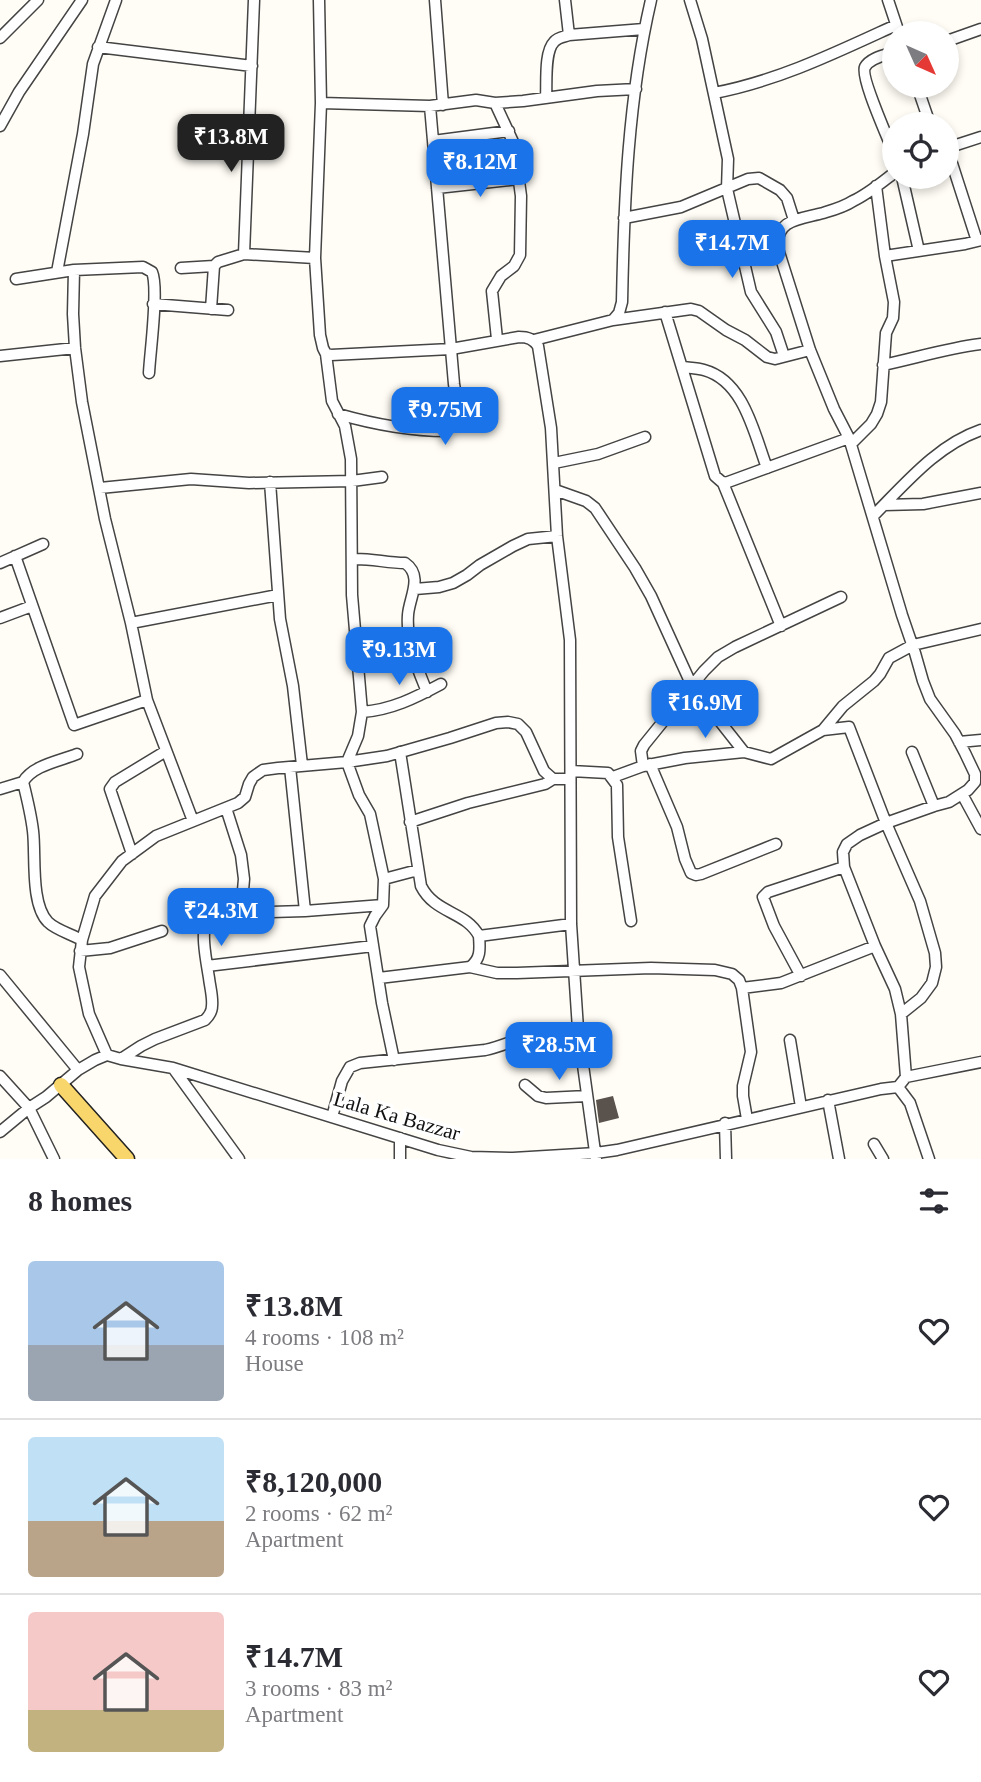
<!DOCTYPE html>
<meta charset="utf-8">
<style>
:root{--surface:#fff;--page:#f7f7f7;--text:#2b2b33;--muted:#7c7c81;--line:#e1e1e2;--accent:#1a73e8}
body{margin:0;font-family:"Times New Roman",serif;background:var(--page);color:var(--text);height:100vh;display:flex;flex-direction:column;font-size:26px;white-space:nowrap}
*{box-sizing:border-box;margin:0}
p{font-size:23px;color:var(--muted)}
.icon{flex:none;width:38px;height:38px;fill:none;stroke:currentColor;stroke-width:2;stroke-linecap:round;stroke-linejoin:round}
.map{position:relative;height:1159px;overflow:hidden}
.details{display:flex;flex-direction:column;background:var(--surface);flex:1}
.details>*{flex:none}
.needle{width:46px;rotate:135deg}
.tools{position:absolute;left:882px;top:21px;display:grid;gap:14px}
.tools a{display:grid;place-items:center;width:77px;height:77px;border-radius:50%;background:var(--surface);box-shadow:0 4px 10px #0003;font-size:35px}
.price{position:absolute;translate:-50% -60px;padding:0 16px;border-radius:14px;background:var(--accent);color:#fff;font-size:23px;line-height:46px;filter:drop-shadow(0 2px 4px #0008)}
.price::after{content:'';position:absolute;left:50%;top:42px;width:21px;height:16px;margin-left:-10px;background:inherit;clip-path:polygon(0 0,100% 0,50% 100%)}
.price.active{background:#222;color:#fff}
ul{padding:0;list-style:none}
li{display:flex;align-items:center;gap:21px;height:175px;padding:0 28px}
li+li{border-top:2px solid var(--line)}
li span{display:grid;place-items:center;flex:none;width:196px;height:140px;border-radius:7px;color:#555}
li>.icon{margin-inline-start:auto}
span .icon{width:84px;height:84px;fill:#fffc;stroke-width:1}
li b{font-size:30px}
h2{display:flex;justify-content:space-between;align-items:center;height:84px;padding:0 28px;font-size:30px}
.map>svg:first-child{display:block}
.building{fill:#5a524d}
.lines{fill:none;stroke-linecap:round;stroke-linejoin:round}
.minor-casing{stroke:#444;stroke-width:13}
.major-casing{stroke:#222;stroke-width:17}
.minor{stroke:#fff;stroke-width:10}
.major{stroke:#f9d66b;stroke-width:14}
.labels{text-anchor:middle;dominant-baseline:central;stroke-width:7;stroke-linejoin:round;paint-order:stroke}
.street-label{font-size:21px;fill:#111;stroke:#fff}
</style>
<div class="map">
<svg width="981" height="1159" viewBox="0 0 981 1159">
<rect width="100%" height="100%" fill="#fffdf5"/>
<path class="building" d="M 613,1096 L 619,1118 L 599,1123 L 596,1100 Z"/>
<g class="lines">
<defs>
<path id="minor" d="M 254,0 L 244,254 L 315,258
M 319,0 L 321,103 L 315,258 L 320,335 L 323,348 L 326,354 L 331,355 L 451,349 L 519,337 C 528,337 533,339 538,346 L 551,428 L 557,536 L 570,640 L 571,924 L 578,1029 L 596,1159
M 435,0 L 443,105
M 565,0 L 569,35
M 690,0 L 702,39 L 728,159 L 727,189 L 751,292 L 776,332 L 784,356
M 888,0 L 899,33
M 0,38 L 38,0
M 947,41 L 981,29
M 98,47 L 252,66
M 894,52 C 885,55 870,58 865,67 C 860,77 889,140 894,154
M 917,86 L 930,124
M 714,93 C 778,81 837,52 896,25
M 546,98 C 547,83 544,52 554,42 C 558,37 564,37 569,35 L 644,29
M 321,103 L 430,106 L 476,100 L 495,103 L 523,101 L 597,91 L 636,89
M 495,103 L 514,144 L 521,196 L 520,255 L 514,266 L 501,276 L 492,291 L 497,339
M 0,126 L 19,92 L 82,0
M 433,141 L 509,131
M 947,148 L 977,241
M 947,148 L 981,137
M 894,173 C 881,183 868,194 853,201 C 844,207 833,210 823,213 C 801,219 774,219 778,249 L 810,350 L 834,409 L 849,438 L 902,615 L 915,653 L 923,681 L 930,699 L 955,734 L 965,753 L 975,774 L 975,782 L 968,790 L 949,802 L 934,806 L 886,823 L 860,835 L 847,844 L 843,852 L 844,867 L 875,946 L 895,989 L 901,1014 L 906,1077 L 898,1087
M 902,177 L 919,251
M 437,188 L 519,179
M 624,218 L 681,207 L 748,179 L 759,178 L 780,190 L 787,198 L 794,220
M 885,256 L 965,244 L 981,240
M 181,268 L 214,266
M 74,270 L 73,314 L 75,348 L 82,402 L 105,519 L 131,623 L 147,700 L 193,821
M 57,272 L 83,134 L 93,64 L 116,0
M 16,279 L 74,270 L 143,267 L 152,272 C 159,288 150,352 149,373
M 153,304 L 228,310
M 211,309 L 214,266 L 218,262 L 244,254
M 665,312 L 715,476 L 723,483 L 728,482 L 849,438
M 613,320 L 691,309 L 699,311 L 726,330 L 745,340 L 767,357 L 775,359 L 810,350
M 534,340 L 613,320 L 619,313 L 622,302 C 624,201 628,99 651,0
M 326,354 L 332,401 L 345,426 L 351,459 L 352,595 L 362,712 L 358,736 L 347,762 L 359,795 L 370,814 L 384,879 L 383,905 L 375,916 L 370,926 L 382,1003 L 394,1060
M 0,356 L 75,348
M 883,365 C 916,358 948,348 981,344
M 682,367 C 689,368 697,368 704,370 C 744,381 754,433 767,468
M 338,414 C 373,424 409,431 446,431 C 459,418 457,401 454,384 L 430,106
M 851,444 L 871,424 L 877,414 L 881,402 L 886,333 L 893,318 L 894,302 L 885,256 L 876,186
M 554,463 L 598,454 L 645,437
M 270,482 L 280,619 L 293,686 L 302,765
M 723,483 L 781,626
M 100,488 L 191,479 L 249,483 L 352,481 L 382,477
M 555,490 L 586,501 L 595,508 L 635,568 L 651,596 L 692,686 L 744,752
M 884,505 L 923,504 L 981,493
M 873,516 C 905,484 937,445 981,430
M 15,556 L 74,725 L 147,700
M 352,559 C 370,558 387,563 405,563 C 424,576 409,598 408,615 C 406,642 417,667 427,692
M 0,563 L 43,544
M 415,589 L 439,587 L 453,583 L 467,575 L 480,565 L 513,546 L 528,539 L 557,536
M 841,597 L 735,647 L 718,657 L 704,671 L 644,745 L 641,751 L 643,766 L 685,758 L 744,752 L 771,759 L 823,730 L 849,727 L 886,823 L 920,901 L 935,953 L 936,967 L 932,983 L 921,998 L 901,1014
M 0,618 L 32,606
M 131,623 L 278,595
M 362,712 C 391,710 415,698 441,684
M 823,730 L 843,706 L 874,681 L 880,674 L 889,658 L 913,645 L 981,629
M 959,742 L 981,740
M 400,752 L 421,886 C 435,914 466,911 479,936
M 912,752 L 934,806
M 77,754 C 60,761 33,765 23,782 C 27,798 31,814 33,831 C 36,854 30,904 48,922 C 56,930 71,934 82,940
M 650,764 L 677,827 L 685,859 L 691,873 L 696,875 L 701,874 L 776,844
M 290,767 L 305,911
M 571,771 L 608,773 L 617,785 L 618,837 L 631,921
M 613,777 L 643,766
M 0,789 L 23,782
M 962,794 L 981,829
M 226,808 L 241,855 L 244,879 L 241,913
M 410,822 L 468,803 L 545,784 L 553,779
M 132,854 L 110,789 L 115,782 L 166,751
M 384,879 L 418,870
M 80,951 L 110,948 L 162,931
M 207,966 L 373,946
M 470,967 L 497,973 L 517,973 L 651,968 L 715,970 L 732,974 L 739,980 L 742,988
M 0,975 L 78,1070
M 801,976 L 774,926 L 763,897 L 768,892 L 844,867
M 379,978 L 470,967 C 481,959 480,949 479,936 L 571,924
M 790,1040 L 801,1107
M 107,1055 L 89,1014 L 79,967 L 82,940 L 95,896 L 122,861 L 156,836 L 238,803 L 245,797 L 249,784 L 253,777 L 263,770 L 278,768 L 347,762 L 387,756 L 450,738 L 496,723 L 508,722 L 518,724 L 526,732 L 544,771 L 553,779 L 570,779
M 121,1059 L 141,1046 L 155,1039 L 205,1020 C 209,1016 212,1012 212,1006 C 213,997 210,987 209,978 C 206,959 201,936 206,917 L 210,914 L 305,911 L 383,905
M 173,1068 L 239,1159
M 0,1076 L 29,1108 L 54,1159
M 906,1077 L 981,1062
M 525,1085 L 538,1096 L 546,1098 L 587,1096
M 898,1087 L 910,1103 L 929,1159
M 828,1100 L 839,1159
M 332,1117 L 342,1081 L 350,1067 L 360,1063 L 485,1050 C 504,1046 520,1037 539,1033 C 551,1029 565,1030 578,1029
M 747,1119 L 743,1096 L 743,1086 L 751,1052 L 742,988 L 781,983 L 875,946
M 725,1123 L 726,1159
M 0,1132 L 29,1108 L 46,1097 L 78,1070 L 95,1060 L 107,1055 L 121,1059 L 173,1068 L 438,1150 L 471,1157 L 513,1158 L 596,1153 L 617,1150 L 881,1089 L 898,1087
M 400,1138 L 400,1159
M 874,1144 L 883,1159"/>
<path id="major" d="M 61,1085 L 127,1159"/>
</defs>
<use href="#minor" class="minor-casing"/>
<use href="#major" class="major-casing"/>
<use href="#minor" class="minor"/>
<use href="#major" class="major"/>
</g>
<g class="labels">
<g class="street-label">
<text transform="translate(397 1116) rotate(16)">Lala Ka Bazzar</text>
</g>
</g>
</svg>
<div class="tools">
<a><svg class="needle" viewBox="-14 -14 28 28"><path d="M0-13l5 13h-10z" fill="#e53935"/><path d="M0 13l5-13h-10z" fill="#7c7c81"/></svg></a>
<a><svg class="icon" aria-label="locate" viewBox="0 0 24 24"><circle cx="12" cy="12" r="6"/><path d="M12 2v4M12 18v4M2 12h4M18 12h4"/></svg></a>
</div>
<b class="price active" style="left:231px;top:174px">₹13.8M</b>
<b class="price" style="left:480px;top:199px">₹8.12M</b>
<b class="price" style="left:732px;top:280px">₹14.7M</b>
<b class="price" style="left:445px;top:447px">₹9.75M</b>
<b class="price" style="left:399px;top:687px">₹9.13M</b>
<b class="price" style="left:705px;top:740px">₹16.9M</b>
<b class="price" style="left:221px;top:948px">₹24.3M</b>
<b class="price" style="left:559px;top:1082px">₹28.5M</b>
</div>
<section class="details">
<h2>8 homes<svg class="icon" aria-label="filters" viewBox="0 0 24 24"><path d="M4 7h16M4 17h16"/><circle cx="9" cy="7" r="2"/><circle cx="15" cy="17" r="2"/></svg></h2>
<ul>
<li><span style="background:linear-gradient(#a9c7e8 60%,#9aa5b1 0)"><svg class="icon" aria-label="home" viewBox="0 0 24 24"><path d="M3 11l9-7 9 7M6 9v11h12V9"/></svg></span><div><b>₹13.8M</b><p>4 rooms · 108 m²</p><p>House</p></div><svg class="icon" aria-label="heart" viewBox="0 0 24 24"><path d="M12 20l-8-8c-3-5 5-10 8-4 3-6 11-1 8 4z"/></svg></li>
<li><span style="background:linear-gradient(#bfe0f5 60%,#b9a48a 0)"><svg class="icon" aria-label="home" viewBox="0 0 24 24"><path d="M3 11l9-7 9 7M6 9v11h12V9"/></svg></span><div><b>₹8,120,000</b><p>2 rooms · 62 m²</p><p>Apartment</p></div><svg class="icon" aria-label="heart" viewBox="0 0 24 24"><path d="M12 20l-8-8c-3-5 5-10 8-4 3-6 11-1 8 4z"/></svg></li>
<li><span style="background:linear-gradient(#f6c9c9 70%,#c2b280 0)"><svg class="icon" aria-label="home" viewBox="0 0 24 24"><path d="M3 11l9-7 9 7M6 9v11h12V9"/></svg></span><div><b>₹14.7M</b><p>3 rooms · 83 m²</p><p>Apartment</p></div><svg class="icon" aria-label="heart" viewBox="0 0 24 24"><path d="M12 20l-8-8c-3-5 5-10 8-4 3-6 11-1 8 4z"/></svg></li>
</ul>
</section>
